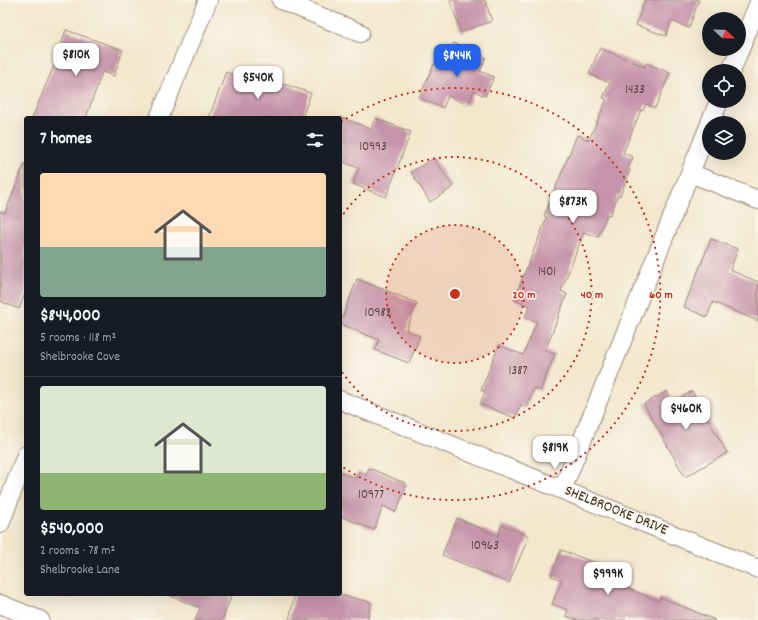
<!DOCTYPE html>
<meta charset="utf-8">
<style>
:root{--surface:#171b24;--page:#20242c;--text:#f1f3f6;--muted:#9ea1a6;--line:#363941;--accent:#2563eb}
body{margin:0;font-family:Dekko,sans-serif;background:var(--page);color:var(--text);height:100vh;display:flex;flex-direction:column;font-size:15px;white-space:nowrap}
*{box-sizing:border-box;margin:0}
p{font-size:13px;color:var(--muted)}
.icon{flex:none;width:22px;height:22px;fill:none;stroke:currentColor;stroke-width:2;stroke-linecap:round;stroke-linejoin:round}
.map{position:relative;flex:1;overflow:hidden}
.side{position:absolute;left:24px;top:116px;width:318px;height:480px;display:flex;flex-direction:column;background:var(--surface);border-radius:4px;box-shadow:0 4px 16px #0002}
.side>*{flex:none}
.needle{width:26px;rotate:112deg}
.fabs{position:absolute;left:702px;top:12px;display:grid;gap:8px}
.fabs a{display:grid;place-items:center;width:44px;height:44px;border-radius:50%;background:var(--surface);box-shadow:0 4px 16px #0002;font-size:20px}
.price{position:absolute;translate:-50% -34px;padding:0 9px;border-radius:8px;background:#fff;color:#222;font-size:13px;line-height:26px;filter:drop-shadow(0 1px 2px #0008)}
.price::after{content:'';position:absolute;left:50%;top:24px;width:12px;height:9px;margin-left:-6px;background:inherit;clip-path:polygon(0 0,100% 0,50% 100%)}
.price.current{background:var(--accent);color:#fff}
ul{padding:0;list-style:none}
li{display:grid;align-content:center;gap:8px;height:212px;padding:0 16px}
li+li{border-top:1px solid var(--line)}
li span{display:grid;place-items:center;height:124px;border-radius:4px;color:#555}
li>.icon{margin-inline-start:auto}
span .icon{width:72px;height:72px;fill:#fffc;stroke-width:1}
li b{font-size:17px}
h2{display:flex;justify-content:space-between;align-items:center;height:48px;padding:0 16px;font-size:17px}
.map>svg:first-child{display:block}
.building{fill:#c694aa}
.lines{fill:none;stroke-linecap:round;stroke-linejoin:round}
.street-casing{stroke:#978876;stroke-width:20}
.street{stroke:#fff;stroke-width:18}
.ring{fill:none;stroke:#c8321e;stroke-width:2;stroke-dasharray:2 4}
.labels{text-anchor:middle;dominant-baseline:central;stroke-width:3;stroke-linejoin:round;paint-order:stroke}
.number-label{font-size:13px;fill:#5e4441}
.street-label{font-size:15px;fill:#3b2a1e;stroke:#fbf7ec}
.centre{fill:#c8321e;stroke:#fbf7ec;stroke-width:2}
.ring-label{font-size:12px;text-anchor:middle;font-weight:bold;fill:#c8321e;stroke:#fbf7ec;stroke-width:3;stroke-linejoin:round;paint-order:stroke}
</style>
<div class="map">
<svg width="758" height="620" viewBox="0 0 758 620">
<rect width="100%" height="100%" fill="#fbf7ec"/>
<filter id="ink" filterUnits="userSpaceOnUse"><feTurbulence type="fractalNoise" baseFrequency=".025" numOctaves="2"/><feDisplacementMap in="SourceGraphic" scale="8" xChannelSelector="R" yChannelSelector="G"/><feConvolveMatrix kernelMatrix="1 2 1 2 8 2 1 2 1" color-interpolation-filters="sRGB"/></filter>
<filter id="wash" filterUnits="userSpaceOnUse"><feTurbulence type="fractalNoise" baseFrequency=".012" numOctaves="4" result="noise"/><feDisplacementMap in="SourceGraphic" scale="16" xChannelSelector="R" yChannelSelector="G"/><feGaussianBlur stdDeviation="0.9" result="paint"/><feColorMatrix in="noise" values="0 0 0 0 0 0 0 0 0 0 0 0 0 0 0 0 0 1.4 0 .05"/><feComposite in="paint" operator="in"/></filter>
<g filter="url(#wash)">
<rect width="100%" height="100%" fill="#f3e7cd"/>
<g id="blocks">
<path class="building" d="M 450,0 L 485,0 L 492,21 L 461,32 Z
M 645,0 L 699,0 L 689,28 L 671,21 L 666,36 L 636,25 Z
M 66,30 L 123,50 L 114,76 L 102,72 L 86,118 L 32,118 L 53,68 Z
M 454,43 L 486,57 L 480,71 L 494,77 L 485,96 L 474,91 L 468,105 L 448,96 L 443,108 L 419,98 L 434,64 L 440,66 L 444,55 L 448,57 Z
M 600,48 L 645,67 L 646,63 L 670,73 L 655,108 L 646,104 L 643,111 L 641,110 L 623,153 L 633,157 L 628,169 L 630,170 L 620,196 L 618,195 L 610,215 L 607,214 L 598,237 L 584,232 L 561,291 L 567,294 L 545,351 L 555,354 L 540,391 L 534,388 L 526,408 L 521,405 L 515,418 L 480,404 L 485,392 L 481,390 L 499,345 L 523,355 L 537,322 L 525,317 L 530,306 L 514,300 L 547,217 L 544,216 L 577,135 L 589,140 L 607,99 L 603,98 L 610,83 L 589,74 Z
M 226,72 L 269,87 L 271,80 L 311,93 L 302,118 L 209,118 Z
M 340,117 L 371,129 L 375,118 L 411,132 L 386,197 L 353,184 L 359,168 L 340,161 Z
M 434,158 L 453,187 L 430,202 L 411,172 Z
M 25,163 L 26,291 L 19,309 L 0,301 L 0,211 L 5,213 Z
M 711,239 L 738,249 L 730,270 L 758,282 L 758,321 L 713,302 L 707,317 L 684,307 Z
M 357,279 L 417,303 L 406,330 L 420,336 L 409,363 L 375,350 L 379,340 L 340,324 Z
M 667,391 L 673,402 L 692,391 L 727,453 L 685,477 L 644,404 Z
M 369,468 L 407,484 L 396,512 L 383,506 L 374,530 L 340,516 L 340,472 L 355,478 L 358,472 L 366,475 Z
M 457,518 L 498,536 L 502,525 L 529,536 L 509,583 L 442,555 Z
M 561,550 L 598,564 L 596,569 L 618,578 L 616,584 L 659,601 L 660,597 L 715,620 L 577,620 L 566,616 L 568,610 L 552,604 L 562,580 L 551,576 Z
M 169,594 L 232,594 L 222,620 L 195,620 L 200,608 L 169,595 Z
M 295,594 L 336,594 L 371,602 L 367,620 L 289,620 Z"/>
</g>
</g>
<g filter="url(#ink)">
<use href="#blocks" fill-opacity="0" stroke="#978876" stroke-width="1"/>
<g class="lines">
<defs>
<path id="street" d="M 281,0 L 360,33
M 731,71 L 758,5
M 159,118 L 208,0
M 710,123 L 719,101
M 690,173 L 758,200
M 340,400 L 758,569
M 562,490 L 709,126
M 0,524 L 26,455
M 0,604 L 40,620"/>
</defs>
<use href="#street" class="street-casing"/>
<use href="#street" class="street"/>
</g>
</g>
<circle cx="455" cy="294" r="69" fill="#c8321e" fill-opacity=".12"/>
<g class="ring">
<circle cx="455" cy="294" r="69"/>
<path d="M340 219A137 137 0 1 1 340 369"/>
<path d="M341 122A206 206 0 1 1 341 466"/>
</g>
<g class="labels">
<g class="number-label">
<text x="635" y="90">1433</text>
<text x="373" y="147">10993</text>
<text x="547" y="272">1401</text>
<text x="378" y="313">10982</text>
<text x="518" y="371">1387</text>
<text x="371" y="495">10977</text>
<text x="485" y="546">10963</text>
</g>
<g class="street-label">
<text transform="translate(616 511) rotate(22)">SHELBROOKE DRIVE</text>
</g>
</g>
<circle cx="455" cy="294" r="6" class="centre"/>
<g class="ring-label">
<text x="524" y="298">20 m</text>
<text x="592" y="298">40 m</text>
<text x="661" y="298">60 m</text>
</g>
</svg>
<div class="fabs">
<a><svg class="needle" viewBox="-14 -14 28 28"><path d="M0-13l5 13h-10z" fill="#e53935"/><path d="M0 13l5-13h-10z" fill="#9ea1a6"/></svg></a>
<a><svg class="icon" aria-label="locate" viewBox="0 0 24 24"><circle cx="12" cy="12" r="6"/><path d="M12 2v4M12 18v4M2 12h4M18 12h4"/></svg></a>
<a><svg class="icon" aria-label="layers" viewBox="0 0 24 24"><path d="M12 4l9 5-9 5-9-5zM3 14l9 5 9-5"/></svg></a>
</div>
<b class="price" style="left:76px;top:77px">$810K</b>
<b class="price current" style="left:457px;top:78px">$844K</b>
<b class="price" style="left:258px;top:100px">$540K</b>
<b class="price" style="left:573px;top:224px">$873K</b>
<b class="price" style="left:686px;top:431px">$460K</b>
<b class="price" style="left:555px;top:470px">$819K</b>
<b class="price" style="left:608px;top:596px">$999K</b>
<section class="side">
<h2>7 homes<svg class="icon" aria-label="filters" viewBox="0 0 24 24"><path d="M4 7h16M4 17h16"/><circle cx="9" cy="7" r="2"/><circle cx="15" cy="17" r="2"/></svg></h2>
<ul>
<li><span style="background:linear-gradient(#ffd9b3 60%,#7fa58c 0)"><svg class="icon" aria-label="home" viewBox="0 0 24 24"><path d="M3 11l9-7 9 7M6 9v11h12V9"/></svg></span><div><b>$844,000</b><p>5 rooms · 118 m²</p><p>Shelbrooke Cove</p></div></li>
<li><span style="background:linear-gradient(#dfe7d0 70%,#8fb573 0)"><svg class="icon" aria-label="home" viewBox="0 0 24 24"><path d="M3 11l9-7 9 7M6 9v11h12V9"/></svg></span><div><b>$540,000</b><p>2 rooms · 78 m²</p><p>Shelbrooke Lane</p></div></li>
</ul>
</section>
</div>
